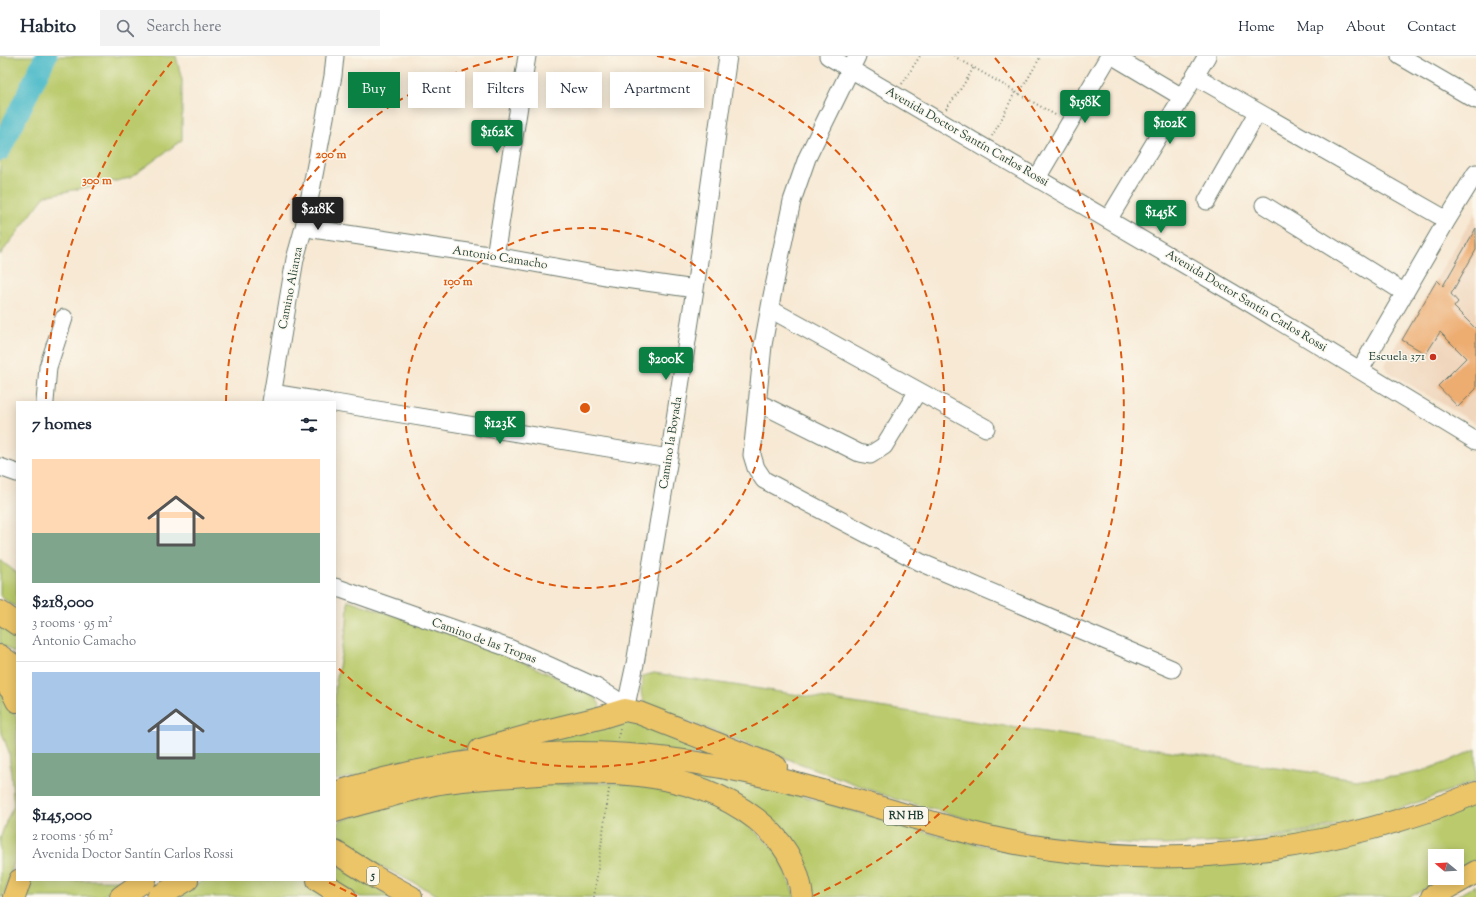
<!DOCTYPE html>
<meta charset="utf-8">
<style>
:root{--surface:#fff;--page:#f2f2f3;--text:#1f2937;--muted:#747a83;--line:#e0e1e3;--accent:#0b8043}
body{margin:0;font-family:"Sorts Mill Goudy",serif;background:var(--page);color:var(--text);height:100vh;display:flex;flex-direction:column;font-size:15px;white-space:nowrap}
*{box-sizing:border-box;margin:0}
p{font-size:13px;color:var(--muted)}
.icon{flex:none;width:22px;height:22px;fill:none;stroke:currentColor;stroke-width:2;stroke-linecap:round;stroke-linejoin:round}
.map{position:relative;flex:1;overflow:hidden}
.side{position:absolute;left:16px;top:345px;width:320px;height:480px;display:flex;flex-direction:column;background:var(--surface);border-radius:0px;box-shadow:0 2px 10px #0003}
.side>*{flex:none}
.top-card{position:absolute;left:348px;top:16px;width:380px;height:36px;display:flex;gap:8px}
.needle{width:26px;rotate:288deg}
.fabs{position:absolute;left:1428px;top:793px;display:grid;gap:8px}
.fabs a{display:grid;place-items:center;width:36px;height:36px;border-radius:0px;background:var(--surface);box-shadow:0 2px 10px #0003;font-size:20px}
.price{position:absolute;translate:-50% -34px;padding:0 9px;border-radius:4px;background:var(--accent);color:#fff;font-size:13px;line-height:26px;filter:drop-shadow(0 1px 2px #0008)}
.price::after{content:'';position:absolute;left:50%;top:24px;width:12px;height:9px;margin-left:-6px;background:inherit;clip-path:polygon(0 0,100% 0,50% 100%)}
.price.current{background:#222;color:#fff}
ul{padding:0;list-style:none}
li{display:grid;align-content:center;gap:8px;height:212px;padding:0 16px}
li+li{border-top:1px solid var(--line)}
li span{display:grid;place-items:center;height:124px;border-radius:0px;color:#555}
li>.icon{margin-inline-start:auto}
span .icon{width:72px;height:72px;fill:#fffc;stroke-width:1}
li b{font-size:17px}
h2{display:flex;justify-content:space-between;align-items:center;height:48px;padding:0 16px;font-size:17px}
.pill{padding:0 14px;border-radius:0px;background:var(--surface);box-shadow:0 2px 10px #0003;font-size:14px;line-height:36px}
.pill.current{background:var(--accent);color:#fff}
header{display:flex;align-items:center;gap:24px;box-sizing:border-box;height:56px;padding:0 20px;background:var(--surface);border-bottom:1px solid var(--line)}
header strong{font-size:19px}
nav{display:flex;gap:22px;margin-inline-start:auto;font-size:14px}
.search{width:280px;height:36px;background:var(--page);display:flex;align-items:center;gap:10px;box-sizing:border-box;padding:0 14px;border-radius:0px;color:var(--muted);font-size:15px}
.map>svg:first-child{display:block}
.built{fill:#f0d6bc}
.green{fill:#baca6c;stroke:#6c8450}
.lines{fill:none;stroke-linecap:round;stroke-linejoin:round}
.river{stroke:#4ebbc9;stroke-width:22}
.building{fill:#edac70}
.minor-casing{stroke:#6b796c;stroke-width:19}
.highway-casing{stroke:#6b796c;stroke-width:24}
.path{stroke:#6b796c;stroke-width:2;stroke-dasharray:1 3;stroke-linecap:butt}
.minor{stroke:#fff;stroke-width:17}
.highway{stroke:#ecc569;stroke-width:22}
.ring{fill:none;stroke:#de580e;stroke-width:2;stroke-dasharray:7 5}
.poi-dot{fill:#c8321e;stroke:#fbf7ec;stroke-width:1.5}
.labels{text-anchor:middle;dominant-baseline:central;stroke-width:3;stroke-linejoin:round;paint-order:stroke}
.shield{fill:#fbf7ec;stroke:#61756b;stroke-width:1}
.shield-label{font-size:11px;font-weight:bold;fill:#1f3d34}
.street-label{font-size:12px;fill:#1f3d34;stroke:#fbf7ec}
.poi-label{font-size:12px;fill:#1f3d34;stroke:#fbf7ec;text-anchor:end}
.centre{fill:#de580e;stroke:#fbf7ec;stroke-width:2}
.ring-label{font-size:12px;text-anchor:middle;font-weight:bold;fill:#de580e;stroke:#fbf7ec;stroke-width:3;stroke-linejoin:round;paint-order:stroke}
</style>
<header>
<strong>Habito</strong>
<div class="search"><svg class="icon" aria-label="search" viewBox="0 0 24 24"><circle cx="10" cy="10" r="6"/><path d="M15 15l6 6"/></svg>Search here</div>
<nav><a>Home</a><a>Map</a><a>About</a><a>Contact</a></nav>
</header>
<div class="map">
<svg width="1476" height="841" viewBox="0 0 1476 841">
<rect width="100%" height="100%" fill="#fbf7ec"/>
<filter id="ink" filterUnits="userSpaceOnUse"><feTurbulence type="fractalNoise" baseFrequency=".025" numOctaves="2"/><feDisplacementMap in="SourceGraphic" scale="8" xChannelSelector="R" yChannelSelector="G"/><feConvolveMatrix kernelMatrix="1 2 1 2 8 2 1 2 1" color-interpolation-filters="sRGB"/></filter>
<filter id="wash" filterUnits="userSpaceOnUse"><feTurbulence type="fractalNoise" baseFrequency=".012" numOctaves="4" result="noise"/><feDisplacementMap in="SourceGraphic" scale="16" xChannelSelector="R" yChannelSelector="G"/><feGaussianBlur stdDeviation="0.9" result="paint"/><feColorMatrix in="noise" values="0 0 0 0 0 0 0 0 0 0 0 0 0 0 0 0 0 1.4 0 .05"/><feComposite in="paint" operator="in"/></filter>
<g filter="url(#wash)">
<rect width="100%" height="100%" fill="#f7e9d4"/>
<path class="built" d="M 1476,156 L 1476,368 L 1387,315 L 1385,309 Z"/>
<path class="green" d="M 0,0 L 176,0 L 182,24 L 182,84 L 130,122 L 45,140 L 0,199 Z
M 0,504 L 17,517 L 17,552 L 0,540 Z
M 348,544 C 432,572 518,598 596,642 L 600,649 L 599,653 L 591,659 L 370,718 L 335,724 L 335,631 L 347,568 Z
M 0,567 L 17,579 L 17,599 L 0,587 Z
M 654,617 L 1356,723 L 1394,721 L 1419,716 L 1445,707 L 1476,693 L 1476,725 L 1399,753 L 1321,772 L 1276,780 L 1228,786 L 1163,789 L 1084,785 L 1046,780 L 984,767 L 895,743 L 649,651 C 638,641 641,634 643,620 Z
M 0,630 L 6,637 L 17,662 L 17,798 L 3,841 L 0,841 L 0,783 L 7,763 L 14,750 L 9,696 L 0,672 Z
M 624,662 L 736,701 L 516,691 Z
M 690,714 L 771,731 L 939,780 L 1014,796 L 1120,809 L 1476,747 L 1476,803 L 1457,815 L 1457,800 L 1435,800 L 1435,822 L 1444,822 L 1410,841 L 810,841 L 801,805 L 690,721 L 355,738 Z
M 620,727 L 690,736 L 735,757 L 779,797 L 795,841 L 441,841 L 377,808 L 335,782 L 335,769 L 340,765 L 405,744 L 496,729 Z
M 335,807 L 391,841 L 360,841 L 340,829 L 335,824 Z
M 26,824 L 126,824 L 101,841 L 21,841 Z
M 204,824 L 301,824 L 326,841 L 174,841 Z
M 1476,829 L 1476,841 L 1455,841 Z"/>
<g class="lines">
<path class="river" d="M 0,94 L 46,0"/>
</g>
<g id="blocks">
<path class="building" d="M 1476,172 L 1476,194 L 1451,238 L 1458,246 L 1454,251 L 1476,273 L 1476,333 L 1458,351 L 1438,330 L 1466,302 L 1440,276 L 1426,298 L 1402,284 L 1437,224 L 1443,230 Z"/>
</g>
</g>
<g filter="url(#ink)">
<use href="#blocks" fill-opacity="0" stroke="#6b796c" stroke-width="1"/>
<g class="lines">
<defs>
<path id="minor" d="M 828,0 L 1233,237 L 1476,385
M 857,0 L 807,102 L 792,145 L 772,240 L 763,289 L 752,399 L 756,412 L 764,424 L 920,506 L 1172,613
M 1113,0 L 1182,41
M 1400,0 L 1476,44
M 1195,20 L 1447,164
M 1037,122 L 1109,0
M 1207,145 L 1257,57
M 1264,149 L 1405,237
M 1108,164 L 1207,0
M 304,171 L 313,173 L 495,200 L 605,220 L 695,233
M 495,200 L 527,0
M 770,253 L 986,372
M 1360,314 L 1447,164 L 1476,117
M 272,337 L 328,346
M 45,346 L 48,311 L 64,262
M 271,346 L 295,203 L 304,171 L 333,20 L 335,0
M 757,346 L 859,397 L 870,399 L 884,390 L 918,335
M 335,347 L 669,402
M 0,411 L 17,417
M 335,531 L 509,592 L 550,610 L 596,631 L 614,642 L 625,654
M 625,654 L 635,608 L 669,402 L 695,233 L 728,0"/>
<path id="highway" d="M 0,556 L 17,568
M 0,600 L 17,612
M 0,620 L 12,635 L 17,645
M 480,694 L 542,676 L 599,662 L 625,654 L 639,657 L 776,711
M 335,737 C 409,713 499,698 577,697 C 659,697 741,712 819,734 C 897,755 972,782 1052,793 C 1196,813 1341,792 1476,737
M 335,755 C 354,749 374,744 393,739 C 407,735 420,731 434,728 C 460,723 487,722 512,720 C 595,714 687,709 756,763 C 781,782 799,809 802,841
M 335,796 L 373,820 L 411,841
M 318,824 L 345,841
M 14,841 L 20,824
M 121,841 L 145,824
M 158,841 L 187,824
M 1432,841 L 1476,816"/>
</defs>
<use href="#minor" class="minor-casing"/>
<use href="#highway" class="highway-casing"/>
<path class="path" d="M 954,0 L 1057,60
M 902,28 L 920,0
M 1019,38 L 1041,0
M 946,53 L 962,31 L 974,11
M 992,80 L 999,68 L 1015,36
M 618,682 L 620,672
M 594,841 L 609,733"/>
<use href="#minor" class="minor"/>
<use href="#highway" class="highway"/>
</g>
</g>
<g class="ring">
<circle cx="585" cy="352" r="180"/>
<path d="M226 346A359 359 0 0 1 513 0M657 0A359 359 0 1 1 336 610"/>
<path d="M357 840A539 539 0 0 1 328 826M46 343A539 539 0 0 1 175 2M995 2A539 539 0 0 1 813 840"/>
</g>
<circle class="poi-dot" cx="1433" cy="301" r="4"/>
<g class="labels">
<g class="shield">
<rect x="884" y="751" width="44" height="18" rx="3"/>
<rect x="367" y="811" width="12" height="18" rx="3"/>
</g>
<g class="shield-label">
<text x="906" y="760">RN HB</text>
<text x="373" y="820">5</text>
</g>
<g class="street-label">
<text transform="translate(967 81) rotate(30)">Avenida Doctor Santín Carlos Rossi</text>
<text transform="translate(500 202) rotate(9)">Antonio Camacho</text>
<text transform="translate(291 232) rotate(-79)">Camino Alianza</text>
<text transform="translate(1246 245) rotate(31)">Avenida Doctor Santín Carlos Rossi</text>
<text transform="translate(671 387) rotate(-81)">Camino la Boyada</text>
<text transform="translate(484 585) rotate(20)">Camino de las Tropas</text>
</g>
<g class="poi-label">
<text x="1425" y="301">Escuela 371</text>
</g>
</g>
<circle cx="585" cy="352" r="6" class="centre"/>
<g class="ring-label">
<text x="331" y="102">200 m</text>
<text x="97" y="128">300 m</text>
<text x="458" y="229">100 m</text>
</g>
</svg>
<div class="fabs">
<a><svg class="needle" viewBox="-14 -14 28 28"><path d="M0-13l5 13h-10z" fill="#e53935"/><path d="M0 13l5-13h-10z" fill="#747a83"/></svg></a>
</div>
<b class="price" style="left:1085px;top:68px">$158K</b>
<b class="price" style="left:1170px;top:89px">$102K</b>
<b class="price" style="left:497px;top:98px">$162K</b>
<b class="price current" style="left:318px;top:175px">$218K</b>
<b class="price" style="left:1161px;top:178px">$145K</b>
<b class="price" style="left:666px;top:325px">$200K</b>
<b class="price" style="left:500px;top:389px">$123K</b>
<div class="top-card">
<a class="pill current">Buy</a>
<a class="pill">Rent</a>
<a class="pill">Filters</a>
<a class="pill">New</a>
<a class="pill">Apartment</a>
</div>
<section class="side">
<h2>7 homes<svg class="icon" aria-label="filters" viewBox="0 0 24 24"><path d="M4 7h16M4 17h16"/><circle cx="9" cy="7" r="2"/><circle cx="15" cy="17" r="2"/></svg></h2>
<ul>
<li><span style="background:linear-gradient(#ffd9b3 60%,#7fa58c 0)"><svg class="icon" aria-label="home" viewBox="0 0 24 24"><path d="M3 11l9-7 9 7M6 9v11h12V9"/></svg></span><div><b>$218,000</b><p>3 rooms · 95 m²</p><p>Antonio Camacho</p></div></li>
<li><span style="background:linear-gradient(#a9c7e8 65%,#7fa58c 0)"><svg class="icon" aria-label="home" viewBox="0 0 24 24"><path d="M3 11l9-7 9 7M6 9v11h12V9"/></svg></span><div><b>$145,000</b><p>2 rooms · 56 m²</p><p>Avenida Doctor Santín Carlos Rossi</p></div></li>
</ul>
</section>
</div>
